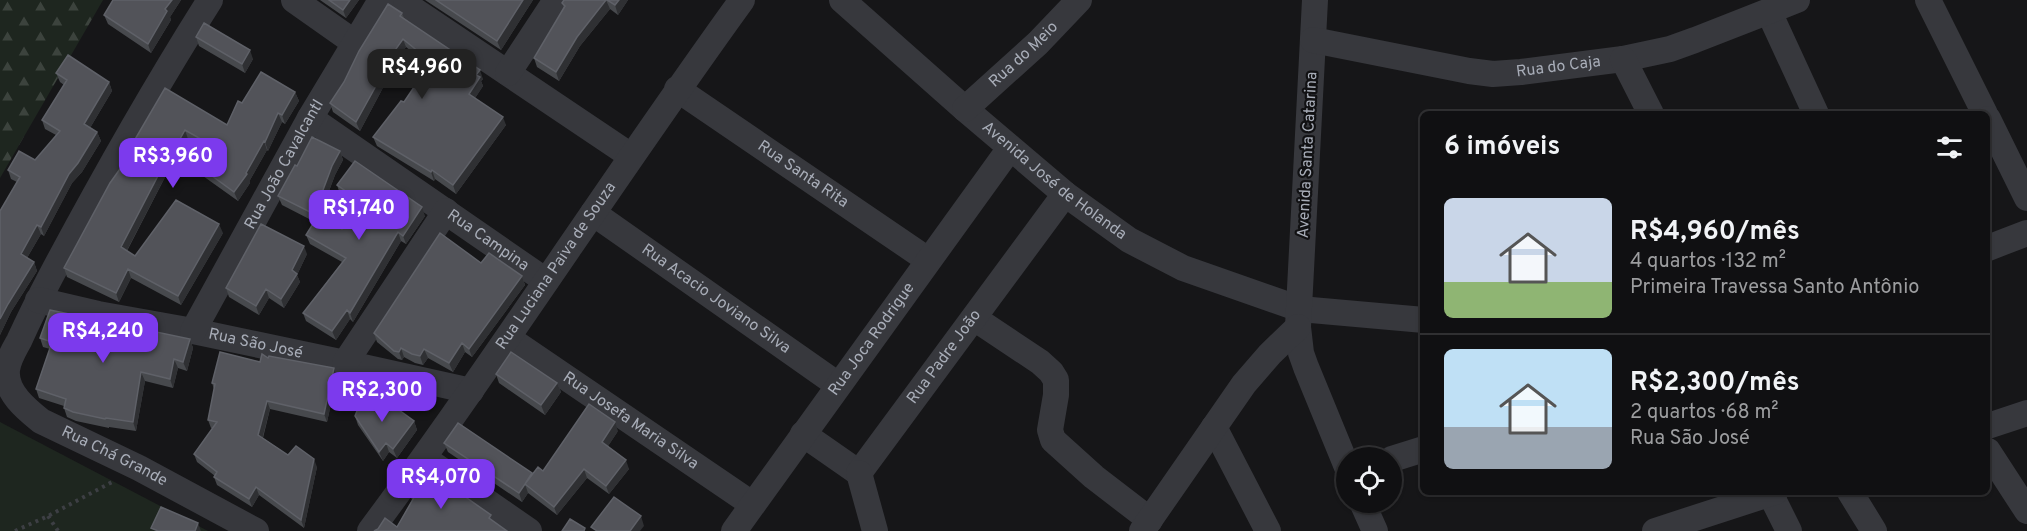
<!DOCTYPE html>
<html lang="pt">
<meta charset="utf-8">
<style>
:root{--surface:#101012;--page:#19191b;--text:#f1f3f6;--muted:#9c9d9f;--line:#303032;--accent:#7c3aed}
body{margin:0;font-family:Overpass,sans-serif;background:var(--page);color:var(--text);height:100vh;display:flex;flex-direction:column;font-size:22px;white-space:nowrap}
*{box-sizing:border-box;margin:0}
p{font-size:20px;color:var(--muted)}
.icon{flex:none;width:33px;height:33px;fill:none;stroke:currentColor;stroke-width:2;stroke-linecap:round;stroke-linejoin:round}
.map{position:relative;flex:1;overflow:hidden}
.panel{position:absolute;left:1420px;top:111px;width:570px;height:384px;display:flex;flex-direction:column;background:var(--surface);border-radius:9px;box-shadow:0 2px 4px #0004,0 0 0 2px var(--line)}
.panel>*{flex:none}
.fabs{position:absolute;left:1336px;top:447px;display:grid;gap:12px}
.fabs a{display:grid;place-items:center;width:66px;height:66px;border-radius:50%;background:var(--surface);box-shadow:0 2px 4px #0004,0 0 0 2px var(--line);font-size:30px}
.price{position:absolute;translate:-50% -51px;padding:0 14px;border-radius:12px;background:var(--accent);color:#fff;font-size:20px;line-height:39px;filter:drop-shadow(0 2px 3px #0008)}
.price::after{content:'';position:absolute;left:50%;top:36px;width:18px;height:14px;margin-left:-9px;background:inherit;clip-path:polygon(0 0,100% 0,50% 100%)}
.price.selected{background:#222;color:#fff}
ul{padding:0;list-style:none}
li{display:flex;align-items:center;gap:18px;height:150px;padding:0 24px}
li+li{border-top:2px solid var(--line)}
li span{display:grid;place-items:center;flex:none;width:168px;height:120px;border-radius:9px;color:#555}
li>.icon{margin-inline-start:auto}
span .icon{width:72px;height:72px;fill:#fffc;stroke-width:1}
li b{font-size:26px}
h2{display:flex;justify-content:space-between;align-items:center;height:72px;padding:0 24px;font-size:26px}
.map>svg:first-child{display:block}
.forest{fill:url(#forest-firs)}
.green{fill:#1e261f}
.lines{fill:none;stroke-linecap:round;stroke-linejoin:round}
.path{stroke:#3d3f44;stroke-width:4;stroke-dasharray:3 4.5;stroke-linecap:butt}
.minor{stroke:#37383d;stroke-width:26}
.wall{fill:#47494d}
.shaded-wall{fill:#2f3033}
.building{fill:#525359;stroke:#5f6168;stroke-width:1.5}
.labels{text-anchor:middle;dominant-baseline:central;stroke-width:4.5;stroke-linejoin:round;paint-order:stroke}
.street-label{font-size:16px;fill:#a8adb8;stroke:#111113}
</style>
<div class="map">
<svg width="2027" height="531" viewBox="0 0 2027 531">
<defs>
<pattern id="forest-firs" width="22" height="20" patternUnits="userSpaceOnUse" patternTransform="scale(1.5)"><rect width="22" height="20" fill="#1e261f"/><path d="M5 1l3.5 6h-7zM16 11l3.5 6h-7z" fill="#3c433d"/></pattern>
</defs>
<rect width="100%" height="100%" fill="#161618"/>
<path class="forest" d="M 0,0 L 103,0 L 0,178 Z"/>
<path class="green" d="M 0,422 L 208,531 L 0,531 Z"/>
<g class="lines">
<path class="path" d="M 48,516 L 58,531
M 15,531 L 48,516 L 114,481"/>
<g class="minor">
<path id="s1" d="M 210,0 C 153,90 101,182 51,276 C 40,297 29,319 19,341 C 14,350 8,360 7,370 C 5,392 26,409 41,421 L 139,468 L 256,531"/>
<path d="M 294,0 L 355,43"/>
<path d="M 399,0 L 631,156"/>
<path id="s2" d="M 842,0 L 965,109 L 1065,194 L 1129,240 L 1183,268 L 1300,309 L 1424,320"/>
<path d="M 1315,0 L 1298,327 L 1301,353 L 1306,367 L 1347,467"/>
<path d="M 1928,0 L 1985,114"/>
<path d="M 1769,12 L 1816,114"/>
<path id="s3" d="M 1313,40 L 1469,71 L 1493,74 L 1521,72 L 1623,59 L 1670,49 L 1695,40 L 1797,0"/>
<path d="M 1623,59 L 1651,114"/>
<path d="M 508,73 L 556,0"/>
<path id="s4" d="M 677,89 L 928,260"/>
<path id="s5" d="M 965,109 L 1038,43 L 1079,0"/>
<path id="s6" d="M 310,118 L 546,281"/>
<path d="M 1988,119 L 2027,198"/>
<path id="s7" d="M 593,213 L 838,385"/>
<path d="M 1988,248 L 2027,233"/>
<path id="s8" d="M 38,300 L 98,314 L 193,331 L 345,363 L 471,391"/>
<path d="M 974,318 L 1040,362 L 1051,372 L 1056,380 L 1056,395 L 1050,430 L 1053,440 L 1094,477 L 1150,520"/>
<path id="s9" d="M 193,331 L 310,118 L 381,0"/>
<path id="s10" d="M 508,338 L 752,504"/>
<path d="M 345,363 L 446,211"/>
<path d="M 1988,426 L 2027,413"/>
<path d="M 1214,427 L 1268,531"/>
<path d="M 803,434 L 859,473"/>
<path d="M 1988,451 L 2027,511"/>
<path d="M 424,458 L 529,531"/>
<path d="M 1392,459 L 1424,449"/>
<path id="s11" d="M 859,473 L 1065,194"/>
<path d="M 859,473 L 875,531"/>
<path d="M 1850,492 L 1874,531"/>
<path d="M 1770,493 L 1789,531"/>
<path d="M 1362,502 L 1375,531"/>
<path id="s12" d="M 370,531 C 499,357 615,175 742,0"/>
<path id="s13" d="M 734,531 L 1010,148"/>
<path d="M 1142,531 L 1244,384 L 1270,354 L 1298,327"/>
<path d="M 1655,531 L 1775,492"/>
</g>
</g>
<path class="wall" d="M 113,0 L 181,0 L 170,17 L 171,20 L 151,53 L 108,24 L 104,15 Z
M 320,0 L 359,0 L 346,18 Z
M 425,0 L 533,0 L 501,50 Z
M 564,0 L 628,0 L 618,15 L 610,9 L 580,46 L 559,81 L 537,67 L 534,58 L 564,8 L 562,3 Z
M 402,13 L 404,18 L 483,79 L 481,81 L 483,86 L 475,98 L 506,125 L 456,194 L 435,179 L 434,181 L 377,146 L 373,137 L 404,102 L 429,66 L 406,47 L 384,80 L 385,84 L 360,131 L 333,112 L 330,103 Z
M 196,37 L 253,59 L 245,73 L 199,46 Z
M 56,73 L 109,82 L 112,91 L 90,128 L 97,132 L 101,141 L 82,172 L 72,183 L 44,236 L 41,234 L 27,258 L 34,262 L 37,271 L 11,312 L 0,335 L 0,211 L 17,182 L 11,179 L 8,170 L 35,160 L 56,135 L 45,129 L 42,120 L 64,85 L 60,82 Z
M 165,88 L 227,125 L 242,103 L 295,92 L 299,101 L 285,124 L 282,122 L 268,151 L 267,150 L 250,180 L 250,183 L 238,201 L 203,176 L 200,167 L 211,152 L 188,139 L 179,155 L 177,154 L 127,251 L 135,256 L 223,233 L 181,305 L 131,278 L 119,302 L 67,277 L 64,268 L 129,157 L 127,153 Z
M 340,151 L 343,160 L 335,175 L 320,215 L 342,229 L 360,207 L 340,194 L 337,185 L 425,216 L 406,244 L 401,241 L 353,322 L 350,319 L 336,340 L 306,321 L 303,313 L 342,262 L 310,244 L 306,235 L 315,222 L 282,205 L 278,196 L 297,166 Z
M 307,254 L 297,275 L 300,282 L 284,308 L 269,298 L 259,315 L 229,297 L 226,288 Z
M 481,263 L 522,276 L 525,285 L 472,357 L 465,352 L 453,372 L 428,358 L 423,365 L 415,363 L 404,357 L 402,360 L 398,359 L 377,342 L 374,333 Z
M 144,336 L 190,339 L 193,348 L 187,371 L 178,368 L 173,388 L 145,381 L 136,431 L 109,427 L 109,428 L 76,421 L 67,417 L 64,408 L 64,406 L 39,398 L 36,389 L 50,349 L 43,347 L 40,338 Z
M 268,358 L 337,377 L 327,422 L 270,409 L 263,438 L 288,455 L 317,467 L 304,528 L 259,495 L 252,507 L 217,485 L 214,477 L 215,476 L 197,462 L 194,454 L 213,429 L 211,428 L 208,420 L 214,389 L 212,383 Z
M 496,374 L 557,383 L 561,392 L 545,415 L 499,383 Z
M 387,411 L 414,421 L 417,430 L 397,458 L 389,452 L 383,461 L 358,425 L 355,416 Z
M 618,431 L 608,446 L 629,469 L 609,494 L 587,478 L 557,515 L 528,493 L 522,502 L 448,452 L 444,443 L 532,473 L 533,474 L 543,471 Z
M 408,489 L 494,522 L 397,527 L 412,500 Z"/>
<path class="shaded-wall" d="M 172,0 L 181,0 L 170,17 L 171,20 L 151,53 L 148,44 L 165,9 Z
M 350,0 L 359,0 L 346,18 L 343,10 Z
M 523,0 L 533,0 L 501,50 L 497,41 Z
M 606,0 L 610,9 L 580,46 L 559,81 L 556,72 L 577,37 Z
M 619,0 L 628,0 L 618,15 L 615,5 Z
M 403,39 L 406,47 L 384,80 L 385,84 L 360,131 L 356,122 L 378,74 Z
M 250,50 L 253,59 L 245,73 L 242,64 Z
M 480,70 L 483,79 L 481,81 L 483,86 L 472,103 L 469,94 L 476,75 Z
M 109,82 L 112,91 L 87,133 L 84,124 Z
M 295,92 L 299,101 L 285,124 L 282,115 Z
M 278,113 L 282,122 L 268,151 L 265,142 Z
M 503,117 L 506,125 L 456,194 L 453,185 Z
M 185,130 L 188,139 L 179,155 L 176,146 Z
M 97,132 L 101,141 L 82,172 L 72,183 L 44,236 L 41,227 L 69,174 Z
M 264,141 L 267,150 L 250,180 L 250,183 L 238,201 L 234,192 Z
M 174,145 L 177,154 L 124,256 L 121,247 Z
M 340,151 L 343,160 L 335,175 L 317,223 L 314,214 L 332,166 Z
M 432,170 L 435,179 L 434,181 L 431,172 Z
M 422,207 L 425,216 L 406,244 L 403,236 Z
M 219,224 L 223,233 L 181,305 L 178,296 Z
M 37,225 L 41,234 L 24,263 L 21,254 Z
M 398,232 L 401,241 L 353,322 L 350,313 Z
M 304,246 L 307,254 L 297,275 L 300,282 L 284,308 L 281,299 L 292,270 Z
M 34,262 L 37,271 L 11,312 L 0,335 L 0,319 L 8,304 Z
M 128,269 L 131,278 L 119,302 L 116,293 Z
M 522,276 L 525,285 L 472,357 L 469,349 Z
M 266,289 L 269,298 L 259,315 L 256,306 Z
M 347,310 L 350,319 L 336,340 L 332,331 Z
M 190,339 L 193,348 L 187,371 L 183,362 Z
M 462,343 L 465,352 L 453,372 L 449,363 Z
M 401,348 L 404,357 L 402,360 L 399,352 Z
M 424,349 L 428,358 L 423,365 L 420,356 Z
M 174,359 L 178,368 L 173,388 L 170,379 Z
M 334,368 L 337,377 L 327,422 L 324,414 Z
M 141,372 L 145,381 L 136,431 L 133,422 Z
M 557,383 L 561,392 L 545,415 L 541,405 Z
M 267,401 L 270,409 L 261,443 L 258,435 Z
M 414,421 L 417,430 L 397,458 L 393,449 Z
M 615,422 L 618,431 L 605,451 L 602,442 Z
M 386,443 L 389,452 L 383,461 L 379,452 Z
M 314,459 L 317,467 L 304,528 L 301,520 Z
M 626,460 L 629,469 L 609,494 L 606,486 Z
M 584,469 L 587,478 L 557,515 L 554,507 Z
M 525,484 L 528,493 L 522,502 L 519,493 Z
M 256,487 L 259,495 L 252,507 L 249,499 Z
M 641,516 L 644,526 L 640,531 L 630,531 Z
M 198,523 L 201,531 L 195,531 Z"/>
<path class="building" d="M 113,0 L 172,0 L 165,9 L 167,11 L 148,44 L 104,15 Z
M 329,0 L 350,0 L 343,10 Z
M 436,0 L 523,0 L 497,41 Z
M 564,0 L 606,0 L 577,37 L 556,72 L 534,58 L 565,6 L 562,3 Z
M 607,0 L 619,0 L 615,5 Z
M 388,4 L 402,13 L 400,16 L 480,70 L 476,75 L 480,77 L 469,94 L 503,117 L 453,185 L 432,170 L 431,172 L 373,137 L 401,101 L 404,102 L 431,62 L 403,39 L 378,74 L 382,75 L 356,122 L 330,103 L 344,82 L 359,51 Z
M 204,23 L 250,50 L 242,64 L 196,37 Z
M 68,55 L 109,82 L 84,124 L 97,132 L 78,163 L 69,174 L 41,227 L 37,225 L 21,254 L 34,262 L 8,304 L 0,319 L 0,211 L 20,177 L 8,170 L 19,151 L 35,160 L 60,131 L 42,120 L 67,80 L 56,73 Z
M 261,72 L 295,92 L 282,115 L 278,113 L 265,142 L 264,141 L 246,173 L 247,174 L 234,192 L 200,167 L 215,147 L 185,130 L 176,146 L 174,145 L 121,247 L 135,256 L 176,200 L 219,224 L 178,296 L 128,269 L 116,293 L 64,268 L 110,183 L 130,155 L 127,153 L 165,88 L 227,125 L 238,101 L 242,103 Z
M 312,137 L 340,151 L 332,166 L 314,214 L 278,196 L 295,165 L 297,166 Z
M 355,161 L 422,207 L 403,236 L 398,232 L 350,313 L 347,310 L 332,331 L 303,313 L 346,258 L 306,235 L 319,214 L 342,229 L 363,203 L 337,185 Z
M 261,224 L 304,246 L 292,270 L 297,274 L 281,299 L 266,289 L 256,306 L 226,288 Z
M 440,233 L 481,263 L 489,253 L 522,276 L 469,349 L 462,343 L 449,363 L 424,349 L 420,356 L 412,354 L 401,348 L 399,352 L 394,351 L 374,333 Z
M 50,310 L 107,322 L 144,336 L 147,330 L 190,339 L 183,362 L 174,359 L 170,379 L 141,372 L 133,422 L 106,418 L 105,419 L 73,412 L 64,408 L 66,399 L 36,389 L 52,342 L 40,338 Z
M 220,352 L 260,362 L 262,354 L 268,358 L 269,356 L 334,368 L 324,414 L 267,401 L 258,435 L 288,455 L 296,446 L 314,459 L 301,520 L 256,487 L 249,499 L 214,477 L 217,472 L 194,454 L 217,422 L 208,420 L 215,384 L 212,383 Z
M 511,352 L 557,383 L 541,405 L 496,374 Z
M 364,394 L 387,411 L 392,405 L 414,421 L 393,449 L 386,443 L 379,452 L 355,416 Z
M 589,404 L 615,422 L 602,442 L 626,460 L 606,486 L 584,469 L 554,507 L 525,484 L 519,493 L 444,443 L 458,423 L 532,473 L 525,484 L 538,467 L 543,471 Z
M 423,467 L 491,515 L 489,518 L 507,531 L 374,531 L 378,529 L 385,518 L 397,527 L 416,494 L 408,489 Z
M 614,497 L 641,516 L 630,531 L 597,531 L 591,527 Z
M 161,507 L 198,523 L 195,531 L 158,531 L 151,528 Z
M 570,519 L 585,528 L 584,531 L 562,531 Z"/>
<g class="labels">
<g class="street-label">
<text stroke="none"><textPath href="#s5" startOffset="80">Rua do Meio</textPath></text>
<text stroke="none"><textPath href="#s3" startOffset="249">Rua do Caja</textPath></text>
<text transform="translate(1308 155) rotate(-87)">Avenida Santa Catarina</text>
<text stroke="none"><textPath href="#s9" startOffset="190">Rua João CavalcantI</textPath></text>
<text stroke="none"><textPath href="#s4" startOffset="152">Rua Santa Rita</textPath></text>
<text stroke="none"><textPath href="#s2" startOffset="279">Avenida José de Holanda</textPath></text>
<text stroke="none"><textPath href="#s6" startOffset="216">Rua Campina</textPath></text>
<text stroke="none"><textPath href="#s12" startOffset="324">Rua Luciana Paiva de Souza</textPath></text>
<text stroke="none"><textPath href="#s7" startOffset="150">Rua Acacio Joviano Silva</textPath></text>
<text stroke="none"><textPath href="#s13" startOffset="236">Rua Joca Rodrigue</textPath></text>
<text stroke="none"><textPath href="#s8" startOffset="222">Rua São José</textPath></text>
<text stroke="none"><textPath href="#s11" startOffset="144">Rua Padre João</textPath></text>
<text stroke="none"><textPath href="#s10" startOffset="148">Rua Josefa Maria Silva</textPath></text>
<text stroke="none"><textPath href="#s1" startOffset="568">Rua Chá Grande</textPath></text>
</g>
</g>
</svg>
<div class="fabs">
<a><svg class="icon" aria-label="locate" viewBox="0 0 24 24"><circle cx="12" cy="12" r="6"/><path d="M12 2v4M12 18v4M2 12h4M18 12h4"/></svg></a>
</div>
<b class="price selected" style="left:422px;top:100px">R$4,960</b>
<b class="price" style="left:173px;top:189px">R$3,960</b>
<b class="price" style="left:359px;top:241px">R$1,740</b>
<b class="price" style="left:103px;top:364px">R$4,240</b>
<b class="price" style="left:382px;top:423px">R$2,300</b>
<b class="price" style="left:441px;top:510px">R$4,070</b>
<section class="panel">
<h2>6 imóveis<svg class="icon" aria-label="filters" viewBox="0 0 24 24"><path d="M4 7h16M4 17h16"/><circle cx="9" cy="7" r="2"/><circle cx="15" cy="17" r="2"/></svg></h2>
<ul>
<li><span style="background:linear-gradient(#c9d6e8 70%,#8fb573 0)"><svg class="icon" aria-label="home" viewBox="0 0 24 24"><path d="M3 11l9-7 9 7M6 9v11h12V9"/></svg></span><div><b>R$4,960/mês</b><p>4 quartos · 132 m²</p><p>Primeira Travessa Santo Antônio</p></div></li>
<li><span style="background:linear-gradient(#bfe0f5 65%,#9aa5b1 0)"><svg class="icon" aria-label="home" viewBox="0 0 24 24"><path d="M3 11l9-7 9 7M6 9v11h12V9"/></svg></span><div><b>R$2,300/mês</b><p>2 quartos · 68 m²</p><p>Rua São José</p></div></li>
</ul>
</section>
</div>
